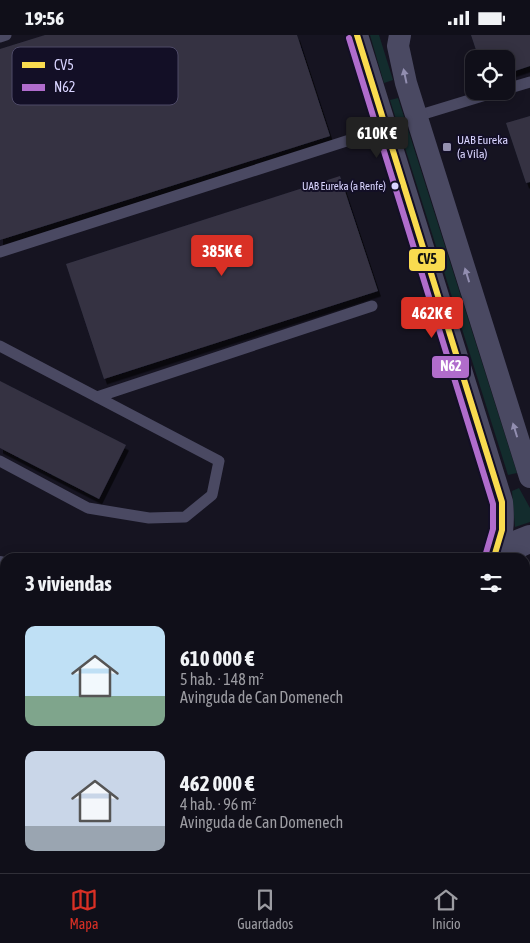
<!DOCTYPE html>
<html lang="es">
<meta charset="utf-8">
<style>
:root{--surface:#100f19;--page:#1e1d26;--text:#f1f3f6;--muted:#9c9ca2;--line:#302f38;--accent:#d93025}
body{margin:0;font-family:"Asap Condensed",sans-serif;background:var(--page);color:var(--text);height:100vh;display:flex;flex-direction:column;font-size:19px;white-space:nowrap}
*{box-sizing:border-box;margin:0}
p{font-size:16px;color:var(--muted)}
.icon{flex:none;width:28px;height:28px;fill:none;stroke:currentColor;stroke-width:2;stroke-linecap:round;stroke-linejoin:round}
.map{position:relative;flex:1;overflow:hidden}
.details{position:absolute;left:0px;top:518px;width:530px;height:321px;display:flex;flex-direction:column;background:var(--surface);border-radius:15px 15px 0 0;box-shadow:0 2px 12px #0003,0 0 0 1px var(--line)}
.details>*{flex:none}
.buttons{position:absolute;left:465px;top:15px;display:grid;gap:10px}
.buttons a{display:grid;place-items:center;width:50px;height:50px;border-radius:10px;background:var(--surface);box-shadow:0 2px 12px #0003,0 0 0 1px var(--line);font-size:25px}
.price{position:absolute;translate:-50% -42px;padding:0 11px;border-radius:5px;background:var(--accent);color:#fff;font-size:16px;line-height:32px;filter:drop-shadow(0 1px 2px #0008)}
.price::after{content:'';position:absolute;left:50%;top:30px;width:15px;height:11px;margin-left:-8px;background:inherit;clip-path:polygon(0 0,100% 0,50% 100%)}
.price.active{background:#222;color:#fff}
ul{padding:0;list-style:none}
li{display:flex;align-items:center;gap:15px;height:125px;padding:0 25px}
li span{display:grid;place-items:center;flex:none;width:140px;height:100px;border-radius:10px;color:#555}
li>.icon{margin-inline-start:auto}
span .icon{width:60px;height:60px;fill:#fffc;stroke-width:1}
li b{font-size:21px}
h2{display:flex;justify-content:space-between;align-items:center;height:60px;padding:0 25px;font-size:21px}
.status{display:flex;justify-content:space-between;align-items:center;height:35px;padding:0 25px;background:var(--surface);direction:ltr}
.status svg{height:14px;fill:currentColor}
.tab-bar{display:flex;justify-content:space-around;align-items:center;height:70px;border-top:1px solid var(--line);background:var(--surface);font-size:14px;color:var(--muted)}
.tab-bar a{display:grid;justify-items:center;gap:2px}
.tab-bar .active{color:var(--accent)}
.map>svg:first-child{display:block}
.green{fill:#132c2d}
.building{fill:#343243;filter:url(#shadow)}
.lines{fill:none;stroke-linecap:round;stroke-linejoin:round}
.service{stroke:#4a4962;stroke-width:11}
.minor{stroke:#4a4962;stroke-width:22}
.tertiary{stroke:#4a4962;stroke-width:28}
.bus-1-casing{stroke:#130f26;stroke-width:10}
.bus-2-casing{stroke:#130f26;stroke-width:10}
.bus-1{stroke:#f9db4f;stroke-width:6}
.bus-2{stroke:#b06ccc;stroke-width:6}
.oneway{fill:#928eb0}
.poi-dot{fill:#9591b1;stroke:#130f26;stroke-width:2}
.bus-dot{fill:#d9d4ff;stroke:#130f26;stroke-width:2}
.labels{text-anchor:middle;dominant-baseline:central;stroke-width:4;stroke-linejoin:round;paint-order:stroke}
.bus-label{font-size:11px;fill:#d9d4ff;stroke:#130f26;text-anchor:end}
.poi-label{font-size:12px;fill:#d9d4ff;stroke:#130f26;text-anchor:start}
.key{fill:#130f26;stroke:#4e4a67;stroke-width:1}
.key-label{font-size:14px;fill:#d9d4ff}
.line-badge{stroke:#130f26;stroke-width:2}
.badge-label{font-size:14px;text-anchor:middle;font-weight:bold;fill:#fff}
.pale-badge-label{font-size:14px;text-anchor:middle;font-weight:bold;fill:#111}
</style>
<div class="status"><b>19:56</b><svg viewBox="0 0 49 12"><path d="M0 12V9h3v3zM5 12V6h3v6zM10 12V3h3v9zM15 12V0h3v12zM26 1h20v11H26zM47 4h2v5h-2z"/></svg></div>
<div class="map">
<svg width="530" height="838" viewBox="0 0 530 838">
<defs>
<filter id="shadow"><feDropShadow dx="3" dy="5.5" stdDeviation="0" flood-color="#0009"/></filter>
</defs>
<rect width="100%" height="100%" fill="#161421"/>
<path class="green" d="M 370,0 L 379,0 L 393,45 L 384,48 Z
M 398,63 L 517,438 L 508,440 L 390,65 Z
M 519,453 L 530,473 L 530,487 L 515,492 L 512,456 Z
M 530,527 L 530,667 L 525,664 L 525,529 Z
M 0,645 L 5,646 L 5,834 L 396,834 L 394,838 L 0,838 Z
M 530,814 L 530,838 L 519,838 L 521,834 L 525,834 L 525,825 Z"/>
<path class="building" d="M 45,0 L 297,0 L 330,101 L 0,205 L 0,14 Z
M 471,0 L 530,0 L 530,31 L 506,39 L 506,24 L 479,24 Z
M 530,81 L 530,147 L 526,148 L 506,88 Z
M 340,141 L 378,256 L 104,344 L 66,229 Z
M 0,346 L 126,410 L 99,464 L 0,413 Z"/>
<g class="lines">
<path class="service" d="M 0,2 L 6,0
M 506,54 L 530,47
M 417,81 L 499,56
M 0,217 L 387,93
M 0,311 L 219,426 L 212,460 L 185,482 L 149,483 L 88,473 L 0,426
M 97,362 L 372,271"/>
<path class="minor" d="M 357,0 L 502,467 C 504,487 503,504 494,522
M 400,0 L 398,11 L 406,48 L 530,442
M 0,532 L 5,534"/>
<path class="tertiary" d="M 499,522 L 520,508 L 530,504
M 525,686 L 530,688
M 525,739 L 530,730
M 431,838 L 433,834
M 480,838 L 482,834"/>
<defs>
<path id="bus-1" d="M 357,0 L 502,467 L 502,495 L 494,522"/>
<path id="bus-2" d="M 349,3 L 493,469 L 493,494 L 486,518"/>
</defs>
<use href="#bus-1" class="bus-1-casing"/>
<use href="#bus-2" class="bus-2-casing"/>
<use href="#bus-1" class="bus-1"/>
<use href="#bus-2" class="bus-2"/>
</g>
<defs><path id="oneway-solid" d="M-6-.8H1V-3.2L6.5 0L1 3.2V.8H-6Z" transform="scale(1.25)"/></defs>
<g class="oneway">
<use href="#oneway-solid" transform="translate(405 41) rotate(-102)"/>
<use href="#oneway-solid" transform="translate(467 240) rotate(-107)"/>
<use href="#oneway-solid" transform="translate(515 395) rotate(-107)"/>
</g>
<rect class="poi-dot" x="442" y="107" width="10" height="10" rx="2.5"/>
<circle class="bus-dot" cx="395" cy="151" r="4.5"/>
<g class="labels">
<g class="bus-label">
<text x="386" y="151">UAB Eureka (a Renfe)</text>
</g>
<g class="poi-label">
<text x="457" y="105">UAB Eureka<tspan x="457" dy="14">(a Vila)</tspan></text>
</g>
</g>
<rect x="12" y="12" width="166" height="58" rx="8" class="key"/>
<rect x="22" y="27" width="23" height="6" fill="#f9db4f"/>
<rect x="22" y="49" width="23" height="7" fill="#b06ccc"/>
<g class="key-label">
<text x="54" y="35">CV5</text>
<text x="54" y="57">N62</text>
</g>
<g class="line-badge">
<rect x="408" y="213" width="38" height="24" rx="5" fill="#f9db4f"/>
<rect x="431" y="320" width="39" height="24" rx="5" fill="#b06ccc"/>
</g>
<g class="badge-label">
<text x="451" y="336">N62</text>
</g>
<g class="pale-badge-label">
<text x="427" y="229">CV5</text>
</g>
</svg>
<div class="buttons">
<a><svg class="icon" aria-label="locate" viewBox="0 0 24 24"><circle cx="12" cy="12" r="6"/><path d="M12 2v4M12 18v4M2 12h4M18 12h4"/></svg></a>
</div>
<b class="price active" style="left:377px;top:124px">610K €</b>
<b class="price" style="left:222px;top:242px">385K €</b>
<b class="price" style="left:432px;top:304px">462K €</b>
<section class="details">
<h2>3 viviendas<svg class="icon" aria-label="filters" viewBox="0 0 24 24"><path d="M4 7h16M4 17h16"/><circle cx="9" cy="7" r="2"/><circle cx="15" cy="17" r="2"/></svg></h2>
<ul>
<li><span style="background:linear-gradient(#bfe0f5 70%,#7fa58c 0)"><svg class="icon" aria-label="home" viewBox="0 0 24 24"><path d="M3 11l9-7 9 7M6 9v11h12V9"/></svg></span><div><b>610 000 €</b><p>5 hab. · 148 m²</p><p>Avinguda de Can Domenech</p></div></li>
<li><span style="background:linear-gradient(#c9d6e8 75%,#9aa5b1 0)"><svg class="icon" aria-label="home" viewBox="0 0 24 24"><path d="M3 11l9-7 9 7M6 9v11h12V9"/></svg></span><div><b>462 000 €</b><p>4 hab. · 96 m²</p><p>Avinguda de Can Domenech</p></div></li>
</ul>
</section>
</div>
<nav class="tab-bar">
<a class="active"><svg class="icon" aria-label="map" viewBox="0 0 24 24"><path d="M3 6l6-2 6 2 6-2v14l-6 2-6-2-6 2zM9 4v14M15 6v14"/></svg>Mapa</a>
<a><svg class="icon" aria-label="saved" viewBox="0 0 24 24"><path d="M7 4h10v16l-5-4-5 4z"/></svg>Guardados</a>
<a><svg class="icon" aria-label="home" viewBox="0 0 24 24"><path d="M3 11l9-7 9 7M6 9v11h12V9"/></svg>Inicio</a>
</nav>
